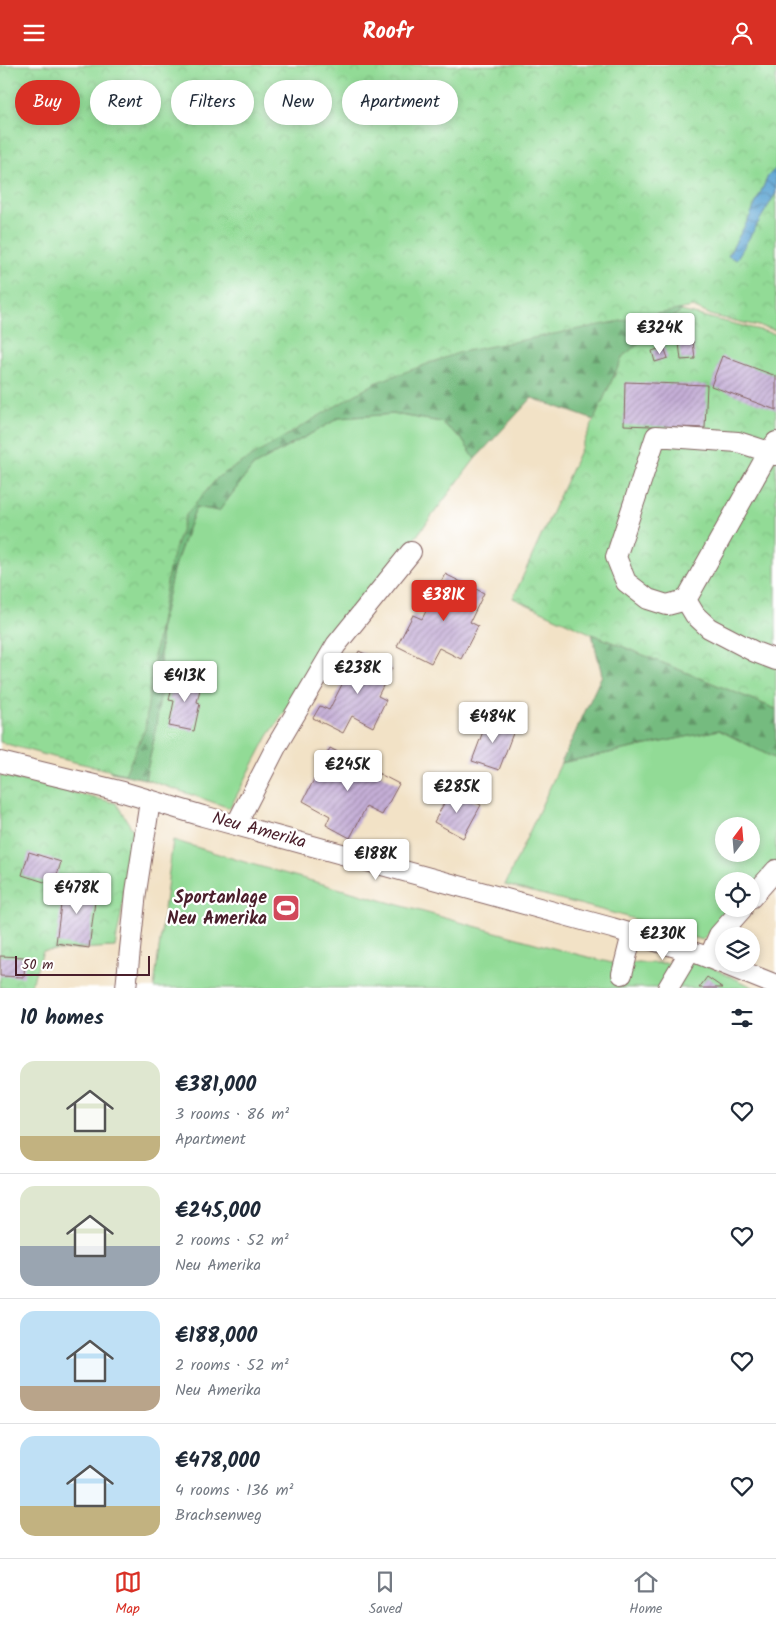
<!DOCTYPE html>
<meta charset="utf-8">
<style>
:root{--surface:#fff;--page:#f2f2f3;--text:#1f2937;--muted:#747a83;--line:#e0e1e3;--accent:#d93025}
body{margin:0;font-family:Kalam,sans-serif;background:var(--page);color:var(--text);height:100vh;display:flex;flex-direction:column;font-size:19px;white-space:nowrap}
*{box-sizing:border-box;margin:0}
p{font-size:16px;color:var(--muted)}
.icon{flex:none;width:28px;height:28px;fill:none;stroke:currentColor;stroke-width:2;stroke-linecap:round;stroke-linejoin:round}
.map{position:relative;height:923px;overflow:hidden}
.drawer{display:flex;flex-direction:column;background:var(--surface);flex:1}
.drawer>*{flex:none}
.top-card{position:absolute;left:15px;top:15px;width:500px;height:45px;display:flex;gap:10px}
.needle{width:32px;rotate:16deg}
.fabs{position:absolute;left:715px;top:752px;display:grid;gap:10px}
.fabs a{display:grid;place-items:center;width:45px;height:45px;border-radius:50%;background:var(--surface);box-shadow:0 2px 8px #0003;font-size:25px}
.scale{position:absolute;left:15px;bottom:12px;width:135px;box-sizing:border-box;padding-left:5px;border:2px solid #4a1f2b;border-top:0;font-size:14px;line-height:18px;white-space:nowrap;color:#4a1f2b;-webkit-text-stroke:4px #fff;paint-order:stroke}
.price{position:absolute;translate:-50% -42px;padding:0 11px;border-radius:5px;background:#fff;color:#222;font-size:16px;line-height:32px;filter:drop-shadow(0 1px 2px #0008)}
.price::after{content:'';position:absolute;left:50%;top:30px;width:15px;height:11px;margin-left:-8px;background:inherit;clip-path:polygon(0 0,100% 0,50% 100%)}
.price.on{background:var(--accent);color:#fff}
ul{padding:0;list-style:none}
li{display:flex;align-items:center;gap:15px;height:125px;padding:0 20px}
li+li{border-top:1px solid var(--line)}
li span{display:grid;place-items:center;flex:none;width:140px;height:100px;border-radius:15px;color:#555}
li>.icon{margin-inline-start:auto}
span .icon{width:60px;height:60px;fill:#fffc;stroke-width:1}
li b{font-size:21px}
h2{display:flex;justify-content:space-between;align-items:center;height:60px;padding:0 20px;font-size:21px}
.chip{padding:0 18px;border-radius:22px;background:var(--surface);box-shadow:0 2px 8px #0003;font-size:18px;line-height:45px}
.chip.on{background:var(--accent);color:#fff}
header{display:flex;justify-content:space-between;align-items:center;height:65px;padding:0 20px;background:var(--accent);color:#fff;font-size:22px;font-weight:800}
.tabs{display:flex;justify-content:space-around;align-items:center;height:70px;border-top:1px solid var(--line);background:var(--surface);font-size:14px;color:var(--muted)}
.tabs a{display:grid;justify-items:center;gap:2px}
.tabs .on{color:var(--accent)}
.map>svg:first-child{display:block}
.green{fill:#92db96;stroke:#6e7d60;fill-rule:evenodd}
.forest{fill:url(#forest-firs);stroke:#606d55}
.park{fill:url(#park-crowns);stroke:#6e7d60}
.water{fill:url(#water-waves);stroke:#52627e}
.building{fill:url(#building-hatch)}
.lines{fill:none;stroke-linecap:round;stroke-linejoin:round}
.minor-casing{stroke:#856361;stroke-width:22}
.minor{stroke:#fff;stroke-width:20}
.labels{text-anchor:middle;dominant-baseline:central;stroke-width:4.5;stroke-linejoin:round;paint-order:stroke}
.street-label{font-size:18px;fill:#4a1f2b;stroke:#fff}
.poi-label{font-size:18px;font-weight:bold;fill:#4a1f2b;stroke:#fff;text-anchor:end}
</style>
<header><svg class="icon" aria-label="menu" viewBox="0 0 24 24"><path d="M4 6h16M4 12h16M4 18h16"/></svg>Roofr<svg class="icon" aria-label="person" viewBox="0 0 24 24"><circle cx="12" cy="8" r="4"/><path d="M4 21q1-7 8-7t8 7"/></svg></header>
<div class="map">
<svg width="776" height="923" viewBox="0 0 776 923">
<defs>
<pattern id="forest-firs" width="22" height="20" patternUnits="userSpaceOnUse" patternTransform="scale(1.25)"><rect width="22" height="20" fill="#75bb7f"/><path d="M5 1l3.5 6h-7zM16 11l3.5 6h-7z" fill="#629768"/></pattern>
<pattern id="park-crowns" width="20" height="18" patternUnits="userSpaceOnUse" patternTransform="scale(1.25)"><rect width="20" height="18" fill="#92db96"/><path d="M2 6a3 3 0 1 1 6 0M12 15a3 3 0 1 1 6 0" fill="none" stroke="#7fbc81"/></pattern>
<pattern id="water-waves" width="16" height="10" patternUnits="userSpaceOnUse" patternTransform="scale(1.25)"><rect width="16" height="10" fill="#5ba4d2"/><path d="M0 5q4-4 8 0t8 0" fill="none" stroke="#4d85ab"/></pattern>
<pattern id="building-hatch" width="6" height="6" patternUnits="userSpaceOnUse" patternTransform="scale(1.25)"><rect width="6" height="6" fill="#c5afd7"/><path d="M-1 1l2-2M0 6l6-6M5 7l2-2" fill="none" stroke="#a28eaf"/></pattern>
</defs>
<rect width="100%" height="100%" fill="#fff"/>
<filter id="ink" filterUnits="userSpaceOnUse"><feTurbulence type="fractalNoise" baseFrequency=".02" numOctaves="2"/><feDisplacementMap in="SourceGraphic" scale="10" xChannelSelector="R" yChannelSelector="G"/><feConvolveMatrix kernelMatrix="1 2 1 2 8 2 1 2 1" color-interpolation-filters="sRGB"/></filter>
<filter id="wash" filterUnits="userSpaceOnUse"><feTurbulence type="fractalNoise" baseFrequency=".0096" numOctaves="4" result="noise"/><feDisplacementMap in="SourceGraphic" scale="20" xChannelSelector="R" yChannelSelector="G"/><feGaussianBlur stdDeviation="1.12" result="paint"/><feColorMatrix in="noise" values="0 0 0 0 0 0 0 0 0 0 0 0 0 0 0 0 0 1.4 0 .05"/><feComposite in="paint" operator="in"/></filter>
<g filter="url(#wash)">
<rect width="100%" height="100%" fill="#f2e2c6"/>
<path class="green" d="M 394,349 L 441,357 L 461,373 L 475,394 L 403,489 L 333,577 L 268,671 L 230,743 L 145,714 L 154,674 L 160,602 L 160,566 L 173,505 L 196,442 L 219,446 L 253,401 L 339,353 Z
M 719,665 L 776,694 L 776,800 L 751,825 L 751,816 L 724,816 L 724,844 L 733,844 L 702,875 C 637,853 571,837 505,820 L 561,698 ZM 724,761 L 751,761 L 751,789 L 724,789 Z
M 173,775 L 251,799 L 564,886 L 612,898 L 702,898 L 755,923 L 154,923 Z"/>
<path class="forest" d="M 0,0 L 684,235 L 681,246 L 623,291 L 594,355 L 532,333 L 475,394 L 461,373 L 441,357 L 394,349 L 339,353 L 253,401 L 219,446 L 196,442 L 173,505 L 160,566 L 160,632 L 154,674 L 145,714 L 111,707 Z
M 592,569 L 776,644 L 776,694 L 719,665 L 561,698 L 602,610 Z"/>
<path class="park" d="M 0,0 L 776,0 L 776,265 L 713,251 L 693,242 L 461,287 L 377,317 L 317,352 L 218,412 L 186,450 L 170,499 L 152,605 L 145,664 L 125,709 L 45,690 L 0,677 Z
M 681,246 L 776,269 L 776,644 L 592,569 L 513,533 L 623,291 Z
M 0,710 L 116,738 L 136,770 L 115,882 L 43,886 L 30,923 L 0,923 Z"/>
<path class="water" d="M 776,103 L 776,128 L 736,195 L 728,191 L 749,153 L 768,111 Z"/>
<g id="blocks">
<path class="building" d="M 693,276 L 695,294 L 681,295 L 679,278 Z
M 664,282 L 668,293 L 655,297 L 652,286 Z
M 722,291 L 776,311 L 776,345 L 711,321 Z
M 625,317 L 707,320 L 705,363 L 624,360 Z
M 445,509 L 484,528 L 470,557 L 478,561 L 461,594 L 439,583 L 431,598 L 397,581 L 413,550 L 422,554 Z
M 359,586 L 392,603 L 378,631 L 386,635 L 373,662 L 352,651 L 343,668 L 313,653 L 320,641 L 329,645 Z
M 175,610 L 202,616 L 197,637 L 200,638 L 194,666 L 169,661 L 174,636 L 169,635 Z
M 488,653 L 515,663 L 499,705 L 472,696 Z
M 330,683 L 399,719 L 382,750 L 366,742 L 350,773 L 326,760 L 330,751 L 303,736 Z
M 451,725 L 481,740 L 463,773 L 434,757 Z
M 29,787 L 61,797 L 54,820 L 22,810 Z
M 64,817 L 97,821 L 89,883 L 56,878 Z
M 0,891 L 25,892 L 24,912 L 0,911 Z
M 707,912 L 723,923 L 699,923 Z"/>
</g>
</g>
<g filter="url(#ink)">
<use href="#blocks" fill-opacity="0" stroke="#856361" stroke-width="1"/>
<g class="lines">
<defs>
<path id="minor" d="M 776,377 L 769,387 L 738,377 L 656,371 L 616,492 L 626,517 L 648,534 L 667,540 L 686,535 L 695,550 L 709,563 L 755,587 L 776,595
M 686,535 L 769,387 L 776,390
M 0,697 L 123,727 L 203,751 L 612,863 L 699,889 L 724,899
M 236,760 L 277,680 L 336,580 L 411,487
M 751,833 L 776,805
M 709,893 L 719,870 L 742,844
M 724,899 L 776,920
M 622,909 L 632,869
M 126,923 L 136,827 L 150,736
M 668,923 L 690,886"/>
</defs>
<use href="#minor" class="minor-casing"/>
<use href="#minor" class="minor"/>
</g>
</g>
<defs>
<symbol id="stadium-square" viewBox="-11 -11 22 22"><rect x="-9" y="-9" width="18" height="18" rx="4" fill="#d1495b" stroke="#fff"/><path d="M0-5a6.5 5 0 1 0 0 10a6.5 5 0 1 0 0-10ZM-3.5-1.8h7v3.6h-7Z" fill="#fff"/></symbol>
</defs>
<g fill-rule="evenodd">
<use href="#stadium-square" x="270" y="827" width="32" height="32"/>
</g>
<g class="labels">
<g class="street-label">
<text transform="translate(259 766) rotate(15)">Neu Amerika</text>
</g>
<g class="poi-label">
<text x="267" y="833">Sportanlage<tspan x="267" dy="21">Neu Amerika</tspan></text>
</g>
</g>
</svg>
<div class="fabs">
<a><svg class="needle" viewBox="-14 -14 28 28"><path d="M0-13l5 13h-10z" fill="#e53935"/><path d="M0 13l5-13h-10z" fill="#747a83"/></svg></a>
<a><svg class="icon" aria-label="locate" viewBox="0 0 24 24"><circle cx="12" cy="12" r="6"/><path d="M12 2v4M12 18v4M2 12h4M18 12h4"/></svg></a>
<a><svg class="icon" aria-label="layers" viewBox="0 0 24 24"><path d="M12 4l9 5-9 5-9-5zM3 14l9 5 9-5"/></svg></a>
</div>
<div class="scale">50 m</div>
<b class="price" style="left:660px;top:290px">€324K</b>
<b class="price on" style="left:444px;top:557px">€381K</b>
<b class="price" style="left:358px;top:630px">€238K</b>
<b class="price" style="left:185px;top:638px">€413K</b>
<b class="price" style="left:493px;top:679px">€484K</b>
<b class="price" style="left:348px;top:727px">€245K</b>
<b class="price" style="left:457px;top:749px">€285K</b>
<b class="price" style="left:376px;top:816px">€188K</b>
<b class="price" style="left:77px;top:850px">€478K</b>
<b class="price" style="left:663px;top:896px">€230K</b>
<div class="top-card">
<a class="chip on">Buy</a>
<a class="chip">Rent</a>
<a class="chip">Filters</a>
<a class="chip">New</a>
<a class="chip">Apartment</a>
</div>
</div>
<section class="drawer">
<h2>10 homes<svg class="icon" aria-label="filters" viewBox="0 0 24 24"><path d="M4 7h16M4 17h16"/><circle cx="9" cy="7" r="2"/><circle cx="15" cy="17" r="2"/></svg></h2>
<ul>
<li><span style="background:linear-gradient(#dfe7d0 75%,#c2b280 0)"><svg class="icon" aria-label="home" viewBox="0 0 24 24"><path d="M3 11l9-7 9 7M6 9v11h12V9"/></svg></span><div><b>€381,000</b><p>3 rooms · 86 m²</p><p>Apartment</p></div><svg class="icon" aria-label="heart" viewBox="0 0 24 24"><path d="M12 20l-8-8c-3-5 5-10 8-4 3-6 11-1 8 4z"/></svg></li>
<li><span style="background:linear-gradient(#dfe7d0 60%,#9aa5b1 0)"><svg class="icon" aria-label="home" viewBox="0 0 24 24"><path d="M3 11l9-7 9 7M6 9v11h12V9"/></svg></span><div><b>€245,000</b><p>2 rooms · 52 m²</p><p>Neu Amerika</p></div><svg class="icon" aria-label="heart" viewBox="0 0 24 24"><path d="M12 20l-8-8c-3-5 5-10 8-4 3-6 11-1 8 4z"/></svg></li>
<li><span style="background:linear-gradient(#bfe0f5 75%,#b9a48a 0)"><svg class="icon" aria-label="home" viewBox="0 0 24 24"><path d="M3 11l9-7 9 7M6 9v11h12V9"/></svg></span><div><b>€188,000</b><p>2 rooms · 52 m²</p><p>Neu Amerika</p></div><svg class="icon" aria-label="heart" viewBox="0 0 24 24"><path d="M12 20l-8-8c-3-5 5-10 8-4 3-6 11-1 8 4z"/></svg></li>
<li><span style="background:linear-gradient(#bfe0f5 70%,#c2b280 0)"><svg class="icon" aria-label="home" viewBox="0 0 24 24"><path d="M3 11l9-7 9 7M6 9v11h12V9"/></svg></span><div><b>€478,000</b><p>4 rooms · 136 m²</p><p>Brachsenweg</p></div><svg class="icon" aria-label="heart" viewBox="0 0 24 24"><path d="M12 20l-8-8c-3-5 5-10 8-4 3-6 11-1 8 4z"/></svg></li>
</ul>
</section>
<nav class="tabs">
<a class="on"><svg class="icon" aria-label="map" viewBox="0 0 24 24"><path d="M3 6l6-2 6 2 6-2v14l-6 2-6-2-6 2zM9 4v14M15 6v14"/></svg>Map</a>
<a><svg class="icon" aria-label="saved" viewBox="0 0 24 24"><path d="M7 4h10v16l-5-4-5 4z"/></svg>Saved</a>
<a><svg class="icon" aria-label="home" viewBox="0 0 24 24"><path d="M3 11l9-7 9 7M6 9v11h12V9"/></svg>Home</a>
</nav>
